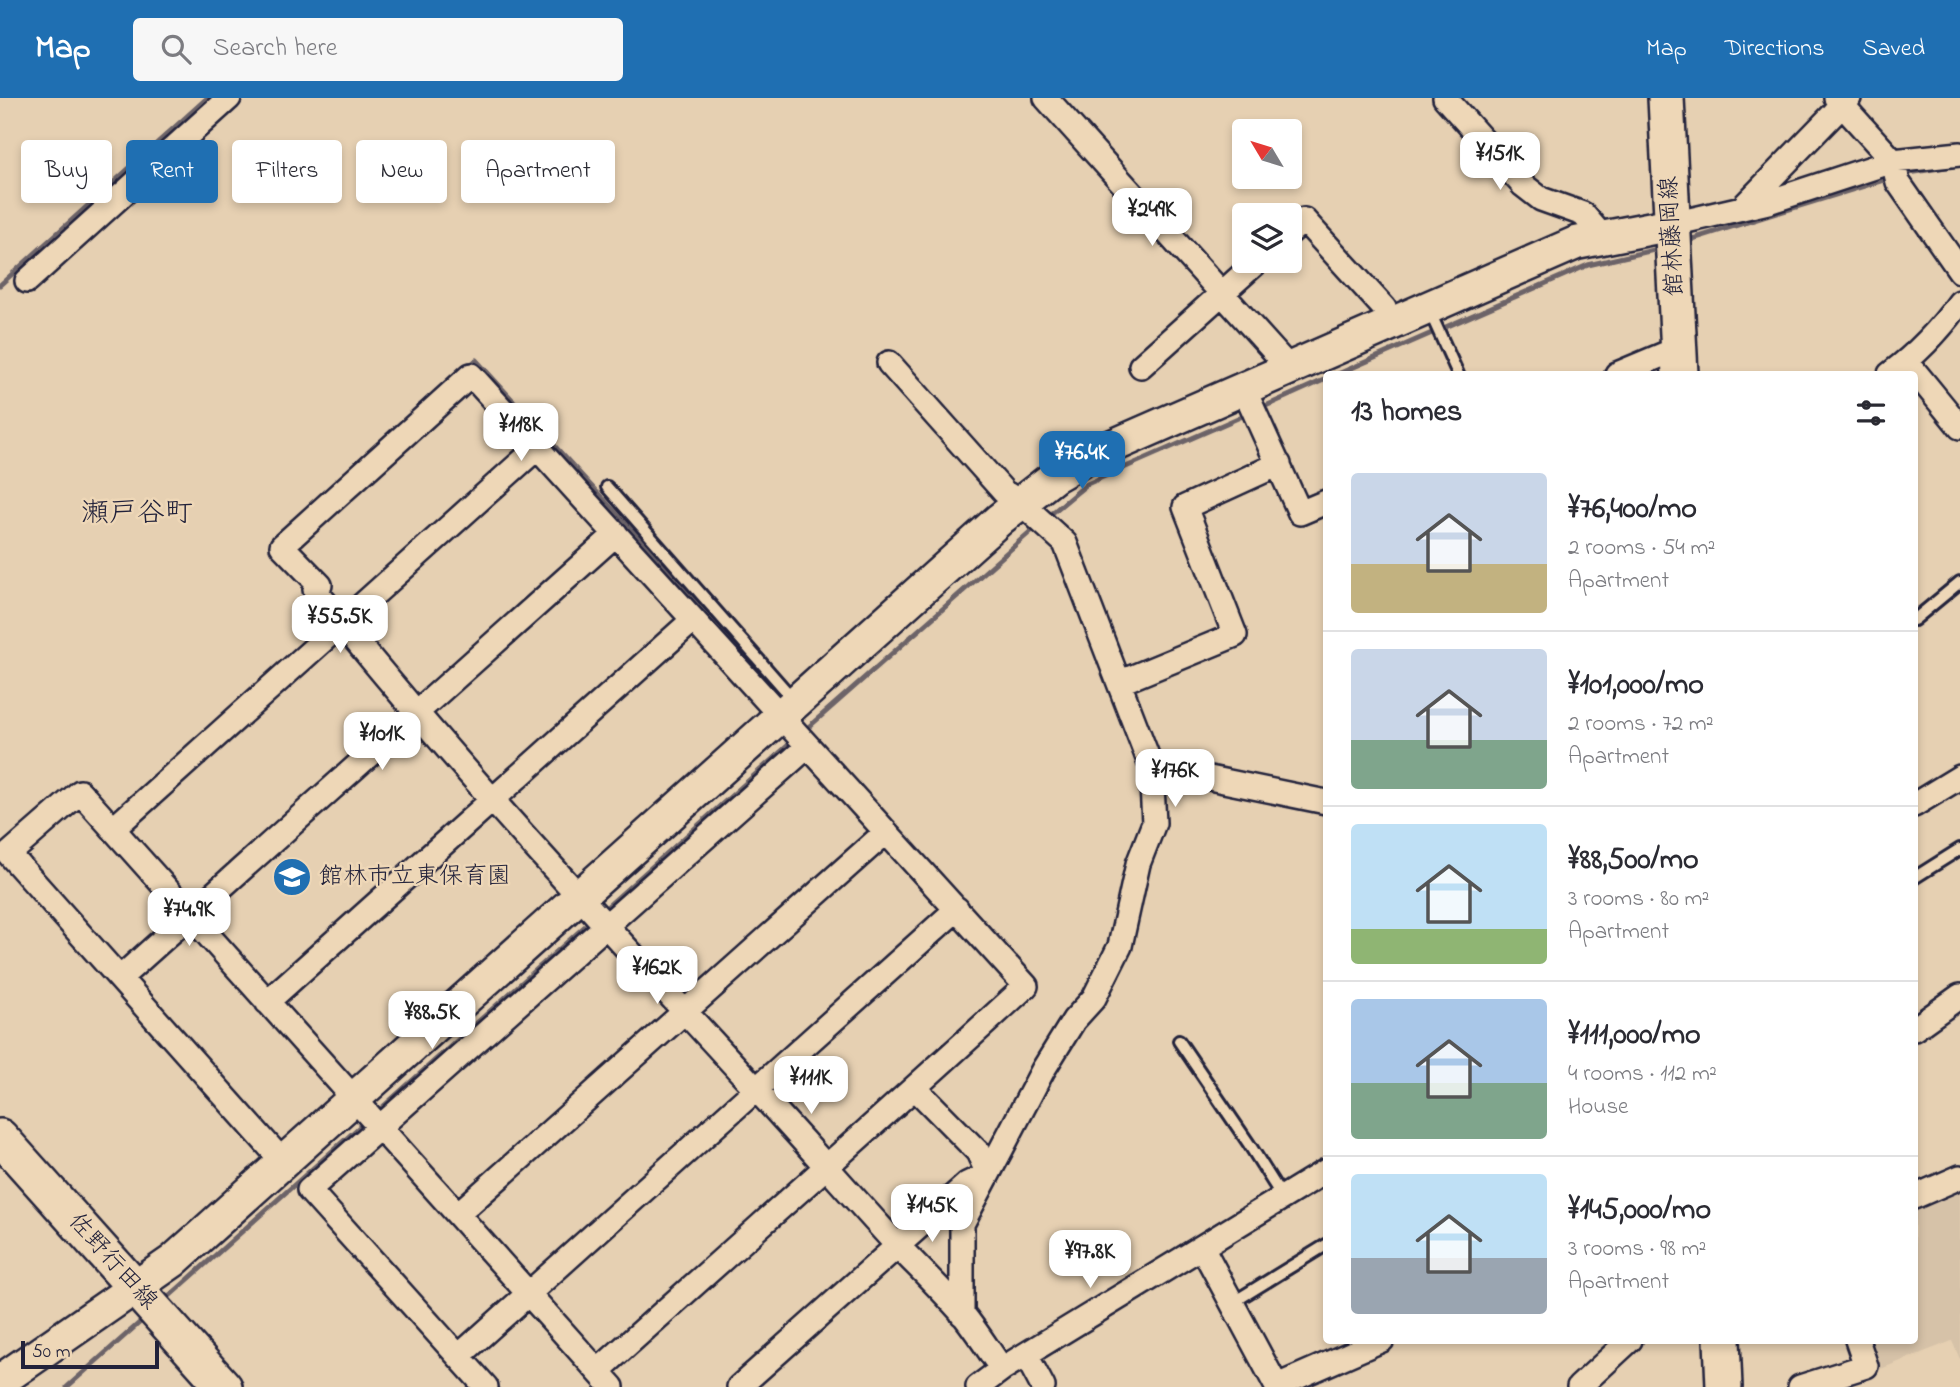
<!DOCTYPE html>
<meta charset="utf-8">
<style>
:root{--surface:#fff;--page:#f7f7f7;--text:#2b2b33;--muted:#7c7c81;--line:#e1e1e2;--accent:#1f6fb2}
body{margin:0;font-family:"Indie Flower","Klee One",sans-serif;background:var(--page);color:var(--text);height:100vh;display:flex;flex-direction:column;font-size:26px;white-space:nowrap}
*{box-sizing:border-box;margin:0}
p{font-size:23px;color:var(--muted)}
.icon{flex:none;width:38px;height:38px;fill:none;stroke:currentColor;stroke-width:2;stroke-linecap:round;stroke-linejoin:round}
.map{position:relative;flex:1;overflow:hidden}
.details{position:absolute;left:1323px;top:273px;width:595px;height:973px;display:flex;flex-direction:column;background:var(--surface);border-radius:7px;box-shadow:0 4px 10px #0003}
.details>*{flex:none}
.guide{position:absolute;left:21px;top:42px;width:665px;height:63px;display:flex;gap:14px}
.needle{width:46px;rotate:308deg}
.buttons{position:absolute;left:1232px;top:21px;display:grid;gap:14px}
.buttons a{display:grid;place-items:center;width:70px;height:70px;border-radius:7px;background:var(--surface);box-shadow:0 4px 10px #0003;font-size:35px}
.scale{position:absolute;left:21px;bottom:18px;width:138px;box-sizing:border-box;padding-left:7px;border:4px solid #22223b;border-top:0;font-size:19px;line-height:24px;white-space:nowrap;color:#22223b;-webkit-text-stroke:5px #eed7b7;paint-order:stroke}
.price{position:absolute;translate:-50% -60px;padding:0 16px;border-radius:14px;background:#fff;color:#222;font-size:23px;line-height:46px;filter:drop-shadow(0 2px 4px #0008)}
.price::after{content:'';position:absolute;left:50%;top:42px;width:21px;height:16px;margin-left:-10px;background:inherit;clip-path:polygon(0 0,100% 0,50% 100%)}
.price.on{background:var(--accent);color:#fff}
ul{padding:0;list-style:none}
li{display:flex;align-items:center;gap:21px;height:175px;padding:0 28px}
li+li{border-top:2px solid var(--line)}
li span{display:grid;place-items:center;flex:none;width:196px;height:140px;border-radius:7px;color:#555}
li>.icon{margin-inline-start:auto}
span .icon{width:84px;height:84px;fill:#fffc;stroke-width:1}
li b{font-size:30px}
h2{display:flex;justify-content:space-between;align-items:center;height:84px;padding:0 28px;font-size:30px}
.pill{padding:0 24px;border-radius:7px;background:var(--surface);box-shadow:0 4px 10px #0003;font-size:24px;line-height:63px}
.pill.on{background:var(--accent);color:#fff}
header{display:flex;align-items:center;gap:42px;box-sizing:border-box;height:98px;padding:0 35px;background:var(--accent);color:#fff}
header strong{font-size:33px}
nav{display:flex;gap:38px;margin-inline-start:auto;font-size:24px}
.search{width:490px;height:63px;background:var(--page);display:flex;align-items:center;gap:18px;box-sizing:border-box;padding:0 24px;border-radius:7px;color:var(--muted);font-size:26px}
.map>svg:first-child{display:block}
.built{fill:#d6c2a8}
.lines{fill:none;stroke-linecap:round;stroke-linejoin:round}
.stream{stroke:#6c6368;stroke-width:5}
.lane-casing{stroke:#22223b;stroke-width:16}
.street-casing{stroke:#22223b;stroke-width:28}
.secondary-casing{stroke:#22223b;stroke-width:37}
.primary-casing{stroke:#22223b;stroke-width:40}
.lane{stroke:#eed7b7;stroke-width:10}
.street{stroke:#eed7b7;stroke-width:23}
.secondary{stroke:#eed7b7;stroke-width:32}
.primary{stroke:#eed7b7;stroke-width:35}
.labels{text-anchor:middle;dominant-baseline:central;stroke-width:5;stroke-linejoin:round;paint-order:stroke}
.street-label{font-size:24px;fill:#22223b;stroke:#eed7b7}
.poi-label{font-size:24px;fill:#22223b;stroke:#eed7b7;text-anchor:start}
.quarter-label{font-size:28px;fill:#22223b;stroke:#eed7b7}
</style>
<header>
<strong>Map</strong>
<div class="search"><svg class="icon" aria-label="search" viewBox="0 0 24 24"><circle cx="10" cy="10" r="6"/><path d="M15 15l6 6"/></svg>Search here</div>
<nav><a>Map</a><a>Directions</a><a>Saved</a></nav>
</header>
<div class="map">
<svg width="1960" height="1289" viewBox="0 0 1960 1289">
<rect width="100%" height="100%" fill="#e6d0b2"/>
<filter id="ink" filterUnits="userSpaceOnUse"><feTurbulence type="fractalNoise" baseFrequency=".0143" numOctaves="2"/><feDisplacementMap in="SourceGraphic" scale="14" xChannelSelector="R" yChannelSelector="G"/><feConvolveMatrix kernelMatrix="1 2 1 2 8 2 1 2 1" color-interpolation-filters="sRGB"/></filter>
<g filter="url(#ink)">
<path class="built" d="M 1960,1086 L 1960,1261 L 1952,1243 L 1878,1272 L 1875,1254 L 1871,1243 L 1914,1242 L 1915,1107 Z"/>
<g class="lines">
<path class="stream" d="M 1903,76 L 1952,68
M 1686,143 L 1890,80
M 0,187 L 207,0
M 467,270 L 476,262 L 751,563 L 783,602
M 1338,276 L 1588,167 L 1663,150
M 1259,311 L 1326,281
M 1046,420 L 1087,386 L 1247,316
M 804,633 L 1038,427
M 600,815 L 794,642
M 376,1015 L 593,821
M 164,1203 L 366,1023
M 67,1289 L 146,1219"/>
<defs>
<path id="lane" d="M 1429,212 L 1458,276
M 607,389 L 794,602
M 1914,522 L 1960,484
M 1914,780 L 1960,751
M 1179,943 L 1249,1046 L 1283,1100
M 1232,1205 L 1326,1147"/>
<path id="street" d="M 1046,0 L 1290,271
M 1445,0 L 1523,87 L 1541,101 L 1583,116 L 1602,138
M 1836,0 L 1893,63 L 1898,84 L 1960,173
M 1742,110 L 1849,0
M 1673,126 L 1768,104 L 1893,63 L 1960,56
M 1290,134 L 1304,122 L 1384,210 L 1392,226
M 27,183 L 229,0
M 1907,264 L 1960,329
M 889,265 L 1004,394 L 1021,405 L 1065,445 L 1151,668 L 1154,725 L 1138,766 L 1120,848 L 1094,900 L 1074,922 L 1043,972 L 962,1126 L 962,1216
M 1141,268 L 1258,163
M 1617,276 L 1679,250
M 1890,276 C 1917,256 1940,232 1960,204
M 1244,291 L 1300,415 L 1326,404
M 1121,584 L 1235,537 L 1185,409 L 1279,366
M 1151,668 L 1326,704
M 1914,707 L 1960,679
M 113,731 L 537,350
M 120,880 L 616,436
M 267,904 L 693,522
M 1914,931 L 1960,898
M 284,1065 L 9,756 L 80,694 L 612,1289
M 1914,1099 L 1960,1079
M 458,1116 L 886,734
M 1202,1149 L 1277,1289
M 1026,1257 L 1043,1289
M 459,1258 L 957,811
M 598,1273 C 741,1144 885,1018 1026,888 L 471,277 L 282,448 L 320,487 L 315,492 C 457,670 614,836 768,1004 C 811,1051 853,1099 896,1146 C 918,1169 941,1191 962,1215 C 976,1232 989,1253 1002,1271
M 1277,1288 L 1382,1242
M 486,1289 L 309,1092 L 808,648
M 739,1289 L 967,1086 L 988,1076 L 978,1054 L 915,990
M 978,1289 L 1002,1271 L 1326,1073
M 1579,1289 L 1630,1242
M 1800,1289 L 1866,1268 L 1857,1242"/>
<path id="secondary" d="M 0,1283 L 173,1163 L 1000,421 L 1055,378 L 1092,357 L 1576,145 L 1673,126"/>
<path id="primary" d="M 1666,0 L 1680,276
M 0,1039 L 224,1289
M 1722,1242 L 1724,1289"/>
</defs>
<use href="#lane" class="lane-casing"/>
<use href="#street" class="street-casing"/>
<use href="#secondary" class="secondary-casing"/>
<use href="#primary" class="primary-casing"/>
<use href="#lane" class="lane"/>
<use href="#street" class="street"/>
<use href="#secondary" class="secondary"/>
<use href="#primary" class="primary"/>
</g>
</g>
<defs>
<symbol id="school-disc" viewBox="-11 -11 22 22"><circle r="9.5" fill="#1f6fb2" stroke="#eed7b7"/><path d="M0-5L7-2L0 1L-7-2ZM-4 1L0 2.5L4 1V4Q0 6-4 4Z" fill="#fff"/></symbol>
</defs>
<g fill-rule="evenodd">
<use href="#school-disc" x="270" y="757" width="44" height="44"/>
</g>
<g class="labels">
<g class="street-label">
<text transform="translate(1673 138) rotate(-93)">館林藤岡線</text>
<text transform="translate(112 1164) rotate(48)">佐野行田線</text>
</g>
<g class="poi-label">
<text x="319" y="779">館林市立東保育園</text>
</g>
<g class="quarter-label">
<text x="137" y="416">瀬戸谷町</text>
</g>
</g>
</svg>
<div class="buttons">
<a><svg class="needle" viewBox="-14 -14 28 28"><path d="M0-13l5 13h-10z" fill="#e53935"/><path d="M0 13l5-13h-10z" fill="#7c7c81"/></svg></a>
<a><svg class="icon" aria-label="layers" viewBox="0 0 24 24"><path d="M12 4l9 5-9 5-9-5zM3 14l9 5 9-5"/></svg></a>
</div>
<div class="scale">50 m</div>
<b class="price" style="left:1500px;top:94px">¥151K</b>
<b class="price" style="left:1152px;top:150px">¥249K</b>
<b class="price" style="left:521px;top:365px">¥118K</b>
<b class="price on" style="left:1082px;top:393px">¥76.4K</b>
<b class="price" style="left:340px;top:557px">¥55.5K</b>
<b class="price" style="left:382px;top:674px">¥101K</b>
<b class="price" style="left:1175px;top:711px">¥176K</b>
<b class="price" style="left:189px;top:850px">¥74.9K</b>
<b class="price" style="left:657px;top:908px">¥162K</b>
<b class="price" style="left:432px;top:953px">¥88.5K</b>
<b class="price" style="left:811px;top:1018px">¥111K</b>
<b class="price" style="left:932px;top:1146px">¥145K</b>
<b class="price" style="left:1090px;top:1192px">¥97.8K</b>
<div class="guide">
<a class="pill">Buy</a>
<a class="pill on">Rent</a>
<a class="pill">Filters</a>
<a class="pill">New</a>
<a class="pill">Apartment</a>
</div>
<section class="details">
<h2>13 homes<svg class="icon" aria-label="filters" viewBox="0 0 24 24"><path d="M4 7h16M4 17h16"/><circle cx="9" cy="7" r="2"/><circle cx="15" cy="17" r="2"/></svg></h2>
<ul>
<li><span style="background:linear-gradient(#c9d6e8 65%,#c2b280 0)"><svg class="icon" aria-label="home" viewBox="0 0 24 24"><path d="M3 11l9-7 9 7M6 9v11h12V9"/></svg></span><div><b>¥76,400/mo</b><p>2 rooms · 54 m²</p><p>Apartment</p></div></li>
<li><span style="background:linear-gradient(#c9d6e8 65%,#7fa58c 0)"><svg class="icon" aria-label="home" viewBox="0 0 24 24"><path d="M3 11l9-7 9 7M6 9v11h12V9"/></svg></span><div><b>¥101,000/mo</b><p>2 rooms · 72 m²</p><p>Apartment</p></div></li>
<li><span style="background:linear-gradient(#bfe0f5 75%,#8fb573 0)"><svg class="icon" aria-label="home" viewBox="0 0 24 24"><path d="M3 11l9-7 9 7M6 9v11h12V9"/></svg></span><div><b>¥88,500/mo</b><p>3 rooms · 80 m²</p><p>Apartment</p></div></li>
<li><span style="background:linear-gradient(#a9c7e8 60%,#7fa58c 0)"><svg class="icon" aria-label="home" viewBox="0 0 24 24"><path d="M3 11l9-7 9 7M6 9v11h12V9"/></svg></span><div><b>¥111,000/mo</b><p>4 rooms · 112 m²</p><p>House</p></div></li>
<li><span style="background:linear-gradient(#bfe0f5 60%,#9aa5b1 0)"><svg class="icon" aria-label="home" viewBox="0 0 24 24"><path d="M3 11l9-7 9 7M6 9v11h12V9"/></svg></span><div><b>¥145,000/mo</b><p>3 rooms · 98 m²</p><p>Apartment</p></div></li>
</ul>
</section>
</div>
